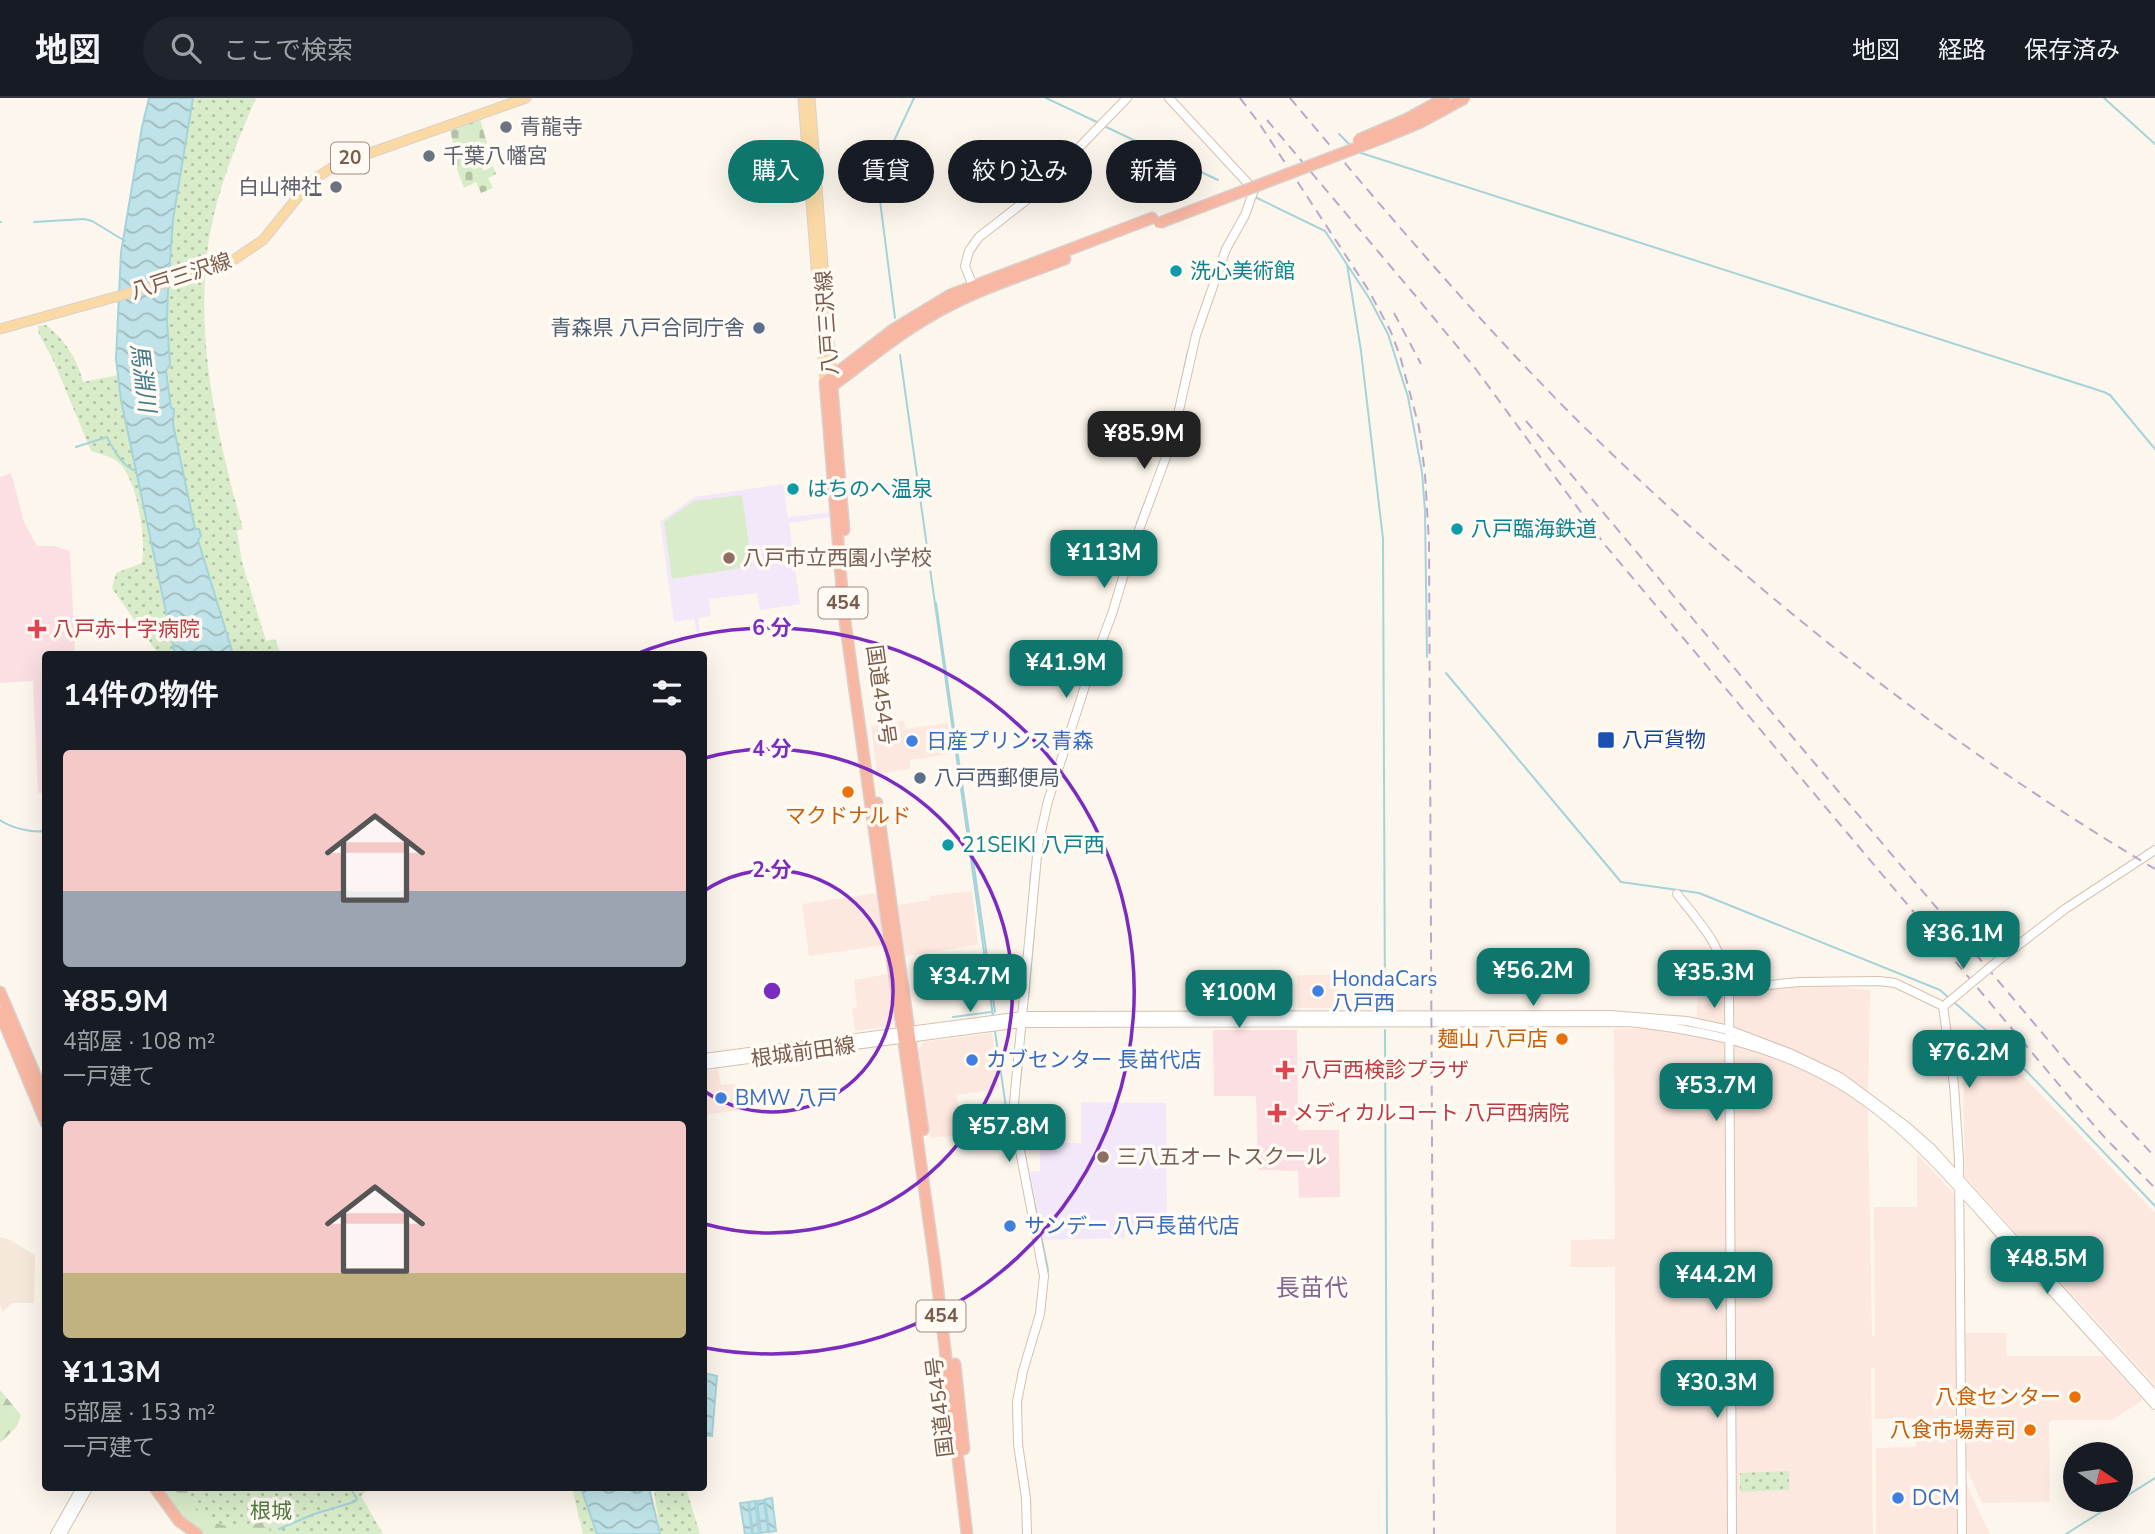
<!DOCTYPE html>
<html lang="ja">
<meta charset="utf-8">
<style>
:root{--surface:#171b24;--page:#20242c;--text:#f1f3f6;--muted:#9ea1a6;--line:#363941;--accent:#0f766e}
body{margin:0;font-family:"Nunito Sans","Noto Sans JP",sans-serif;background:var(--page);color:var(--text);height:100vh;display:flex;flex-direction:column;font-size:26px;white-space:nowrap}
*{box-sizing:border-box;margin:0}
p{font-size:23px;color:var(--muted)}
.icon{flex:none;width:38px;height:38px;fill:none;stroke:currentColor;stroke-width:2;stroke-linecap:round;stroke-linejoin:round}
.map{position:relative;flex:1;overflow:hidden}
.drawer{position:absolute;left:42px;top:553px;width:665px;height:840px;display:flex;flex-direction:column;background:var(--surface);border-radius:7px;box-shadow:0 7px 28px #0002}
.drawer>*{flex:none}
.hud{position:absolute;left:728px;top:42px;width:665px;height:63px;display:flex;gap:14px}
.needle{width:46px;rotate:103deg}
.fabs{position:absolute;left:2063px;top:1344px;display:grid;gap:14px}
.fabs a{display:grid;place-items:center;width:70px;height:70px;border-radius:50%;background:var(--surface);box-shadow:0 7px 28px #0002;font-size:35px}
.price{position:absolute;translate:-50% -60px;padding:0 16px;border-radius:14px;background:var(--accent);color:#fff;font-size:23px;line-height:46px;filter:drop-shadow(0 2px 4px #0008)}
.price::after{content:'';position:absolute;left:50%;top:42px;width:21px;height:16px;margin-left:-10px;background:inherit;clip-path:polygon(0 0,100% 0,50% 100%)}
.price.selected{background:#222;color:#fff}
ul{padding:0;list-style:none}
li{display:grid;align-content:center;gap:14px;height:371px;padding:0 21px}
li span{display:grid;place-items:center;height:217px;border-radius:7px;color:#555}
li>.icon{margin-inline-start:auto}
span .icon{width:126px;height:126px;fill:#fffc;stroke-width:1}
li b{font-size:30px}
h2{display:flex;justify-content:space-between;align-items:center;height:84px;padding:0 21px;font-size:30px}
.tag{padding:0 24px;border-radius:32px;background:var(--surface);box-shadow:0 7px 28px #0002;font-size:24px;line-height:63px}
.tag.selected{background:var(--accent);color:#fff}
header{display:flex;align-items:center;gap:42px;box-sizing:border-box;height:98px;padding:0 35px;background:var(--surface);border-bottom:2px solid var(--line)}
header strong{font-size:33px}
nav{display:flex;gap:38px;margin-inline-start:auto;font-size:24px}
.search{width:490px;height:63px;background:var(--page);display:flex;align-items:center;gap:18px;box-sizing:border-box;padding:0 24px;border-radius:38px;color:var(--muted);font-size:26px}
.map>svg:first-child{display:block}
.residential{fill:#f5e8da}
.commercial{fill:#fde8e0}
.education{fill:#f3e8fa}
.medical{fill:#fbdfe3}
.grass{fill:url(#grass-dots)}
.forest{fill:url(#forest-firs)}
.cemetery{fill:url(#cemetery-stones)}
.garden{fill:#d8ecc9}
.water{fill:url(#water-waves);stroke:#a5d3da;stroke-width:2}
.lines{fill:none;stroke-linecap:round;stroke-linejoin:round}
.stream{stroke:#a5d3da;stroke-width:2}
.secondary-casing{stroke:#d6c0b0;stroke-width:10}
.primary-casing{stroke:#dad1cd;stroke-width:11}
.highway-casing{stroke:#dad1cd;stroke-width:13}
.secondary{stroke:#fff;stroke-width:8}
.primary{stroke:#fbd9a5;stroke-width:9}
.highway{stroke:#f7b7a3;stroke-width:10}
.rail{stroke:#b9a8c9;stroke-width:2;stroke-dasharray:10 7;stroke-linecap:butt}
.secondary-bridge-casing{stroke:#d6c0b0;stroke-width:10;stroke-linecap:butt}
.highway-bridge-casing{stroke:#dad1cd;stroke-width:13;stroke-linecap:butt}
.secondary-bridge{stroke:#fff;stroke-width:8}
.highway-bridge{stroke:#f7b7a3;stroke-width:10}
.ring{fill:none;stroke:#7b2cbf;stroke-width:3.5}
.worship-dot{fill:#6b7280;stroke:#fffaf3;stroke-width:2.5}
.culture-dot{fill:#0f9aa8;stroke:#fffaf3;stroke-width:2.5}
.service-dot{fill:#5c6f8a;stroke:#fffaf3;stroke-width:2.5}
.education-dot{fill:#8d6e63;stroke:#fffaf3;stroke-width:2.5}
.health-dot{fill:#e0444e;stroke:#fffaf3;stroke-width:2.5}
.transit-dot{fill:#1a4fb4;stroke:#fffaf3;stroke-width:2.5}
.shop-dot{fill:#3f7fe0;stroke:#fffaf3;stroke-width:2.5}
.food-dot{fill:#e8710a;stroke:#fffaf3;stroke-width:2.5}
.labels{text-anchor:middle;dominant-baseline:central;stroke-width:7;stroke-linejoin:round;paint-order:stroke}
.shield{fill:#fffaf3;stroke:#a28b7f;stroke-width:2}
.shield-label{font-size:19px;font-weight:bold;fill:#7a5c4d}
.worship-label{font-size:21px;fill:#5b616d;stroke:#fffaf3;text-anchor:start}
.culture-label{font-size:21px;fill:#0d838f;stroke:#fffaf3;text-anchor:start}
.street-label{font-size:21px;fill:#7a5c4d;stroke:#fffaf3}
.service-label{font-size:21px;fill:#4e5e75;stroke:#fffaf3;text-anchor:end}
.education-label{font-size:21px;fill:#785e54;stroke:#fffaf3;text-anchor:start}
.health-label{font-size:21px;fill:#be3a42;stroke:#fffaf3;text-anchor:start}
.transit-label{font-size:21px;fill:#164399;stroke:#fffaf3;text-anchor:start}
.shop-label{font-size:21px;fill:#366cbe;stroke:#fffaf3;text-anchor:start}
.food-label{font-size:21px;fill:#c56008;stroke:#fffaf3;text-anchor:end}
.park-label{font-size:21px;fill:#537a41;stroke:#fffaf3}
.water-label{font-size:23px;font-style:italic;fill:#437c86;stroke:#fffaf3}
.quarter-label{font-size:24px;fill:#846695;stroke:#fffaf3}
.centre{fill:#7b2cbf;stroke:#fffaf3;stroke-width:3.5}
.ring-label{font-size:21px;text-anchor:middle;font-weight:bold;fill:#7b2cbf;stroke:#fffaf3;stroke-width:7;stroke-linejoin:round;paint-order:stroke}
</style>
<header>
<strong>地図</strong>
<div class="search"><svg class="icon" aria-label="search" viewBox="0 0 24 24"><circle cx="10" cy="10" r="6"/><path d="M15 15l6 6"/></svg>ここで検索</div>
<nav><a>地図</a><a>経路</a><a>保存済み</a></nav>
</header>
<div class="map">
<svg width="2155" height="1436" viewBox="0 0 2155 1436">
<defs>
<pattern id="grass-dots" width="8" height="8" patternUnits="userSpaceOnUse" patternTransform="scale(1.75)"><rect width="8" height="8" fill="#d8ecc9"/><path d="M2 2h.1M6 6h.1" fill="none" stroke="#b4c2a5" stroke-width="1.8" stroke-linecap="round"/></pattern>
<pattern id="forest-firs" width="22" height="20" patternUnits="userSpaceOnUse" patternTransform="scale(1.75)"><rect width="22" height="20" fill="#d8ecc9"/><path d="M5 1l3.5 6h-7zM16 11l3.5 6h-7z" fill="#b4c2a5"/></pattern>
<pattern id="cemetery-stones" width="16" height="16" patternUnits="userSpaceOnUse" patternTransform="scale(1.75)"><rect width="16" height="16" fill="#d8ecc9"/><path d="M2 7V4a2 2 0 0 1 4 0v3zM10 15v-3a2 2 0 0 1 4 0v3z" fill="#b4c2a5"/></pattern>
<pattern id="water-waves" width="16" height="10" patternUnits="userSpaceOnUse" patternTransform="scale(1.75)"><rect width="16" height="10" fill="#bfe3e8"/><path d="M0 5q4-4 8 0t8 0" fill="none" stroke="#a0bbbe"/></pattern>
</defs>
<rect width="100%" height="100%" fill="#fdf6ec"/>
<path class="residential" d="M 0,1139 L 10,1142 L 35,1157 L 34,1205 L 12,1205 L 3,1214 L 0,1207 Z"/>
<path class="commercial" d="M 904,623 L 906,631 L 948,625 L 952,656 L 910,662 L 910,671 L 877,676 L 871,628 Z
M 972,793 L 978,847 L 905,858 L 898,807 L 930,802 L 930,798 Z
M 877,795 L 885,847 L 809,858 L 802,806 Z
M 888,876 L 894,921 L 889,928 L 855,933 L 852,910 L 857,909 L 854,882 Z
M 1297,877 L 1339,877 L 1339,910 L 1298,910 Z
M 1808,885 L 1870,892 L 1868,1013 L 1872,1238 L 1875,1237 L 1874,1109 L 1917,1109 L 1917,1056 L 1956,1098 L 1958,1320 L 1875,1321 L 1875,1270 L 1871,1270 L 1873,1436 L 1616,1436 L 1615,1169 L 1571,1169 L 1571,1142 L 1615,1141 L 1614,931 L 1643,930 L 1697,939 L 1697,897 Z
M 992,935 L 999,991 L 957,997 L 963,1037 L 930,1040 L 919,951 L 924,944 Z
M 718,971 L 721,987 L 736,986 L 740,1012 L 704,1017 L 704,973 Z
M 1963,973 L 2018,973 L 2155,1115 L 2155,1287 L 1965,1079 Z
M 1965,1235 L 2006,1235 L 2007,1258 L 2103,1258 L 2143,1302 L 2112,1322 L 2052,1322 L 2049,1325 L 2050,1404 L 1982,1405 L 1965,1367 Z
M 1958,1341 L 1958,1436 L 1876,1436 L 1876,1350 L 1916,1349 L 1916,1342 Z
M 1966,1385 L 1990,1436 L 1966,1436 Z"/>
<path class="education" d="M 783,386 L 788,419 L 831,414 L 831,419 L 789,425 L 800,506 L 760,512 L 757,495 L 709,501 L 711,518 L 698,520 L 700,535 L 697,535 L 694,521 L 674,524 L 660,424 L 694,399 Z
M 1081,1004 L 1166,1005 L 1167,1127 L 1125,1128 L 1125,1140 L 1043,1142 L 1030,1074 L 1040,1073 L 1040,1045 L 1081,1045 Z"/>
<path class="medical" d="M 11,375 L 24,424 L 37,448 L 54,448 L 70,453 L 75,556 L 46,556 L 45,695 L 38,695 L 33,583 L 0,585 L 0,379 Z
M 1213,932 L 1297,932 L 1298,1032 L 1339,1032 L 1340,1099 L 1299,1100 L 1298,1073 L 1258,1072 L 1256,998 L 1214,998 Z"/>
<path class="grass" d="M 193,0 L 256,0 C 236,46 217,92 209,141 C 194,238 217,338 243,431 L 237,433 L 242,464 L 266,543 L 275,541 L 281,556 L 233,556 L 195,431 L 173,326 L 174,311 L 171,310 L 166,273 L 170,266 L 167,223 L 168,191 L 173,121 Z
M 46,227 C 65,242 77,260 83,284 L 118,277 L 121,302 L 175,556 L 158,556 L 112,490 L 116,475 L 142,465 C 146,441 138,386 121,367 C 113,358 102,357 91,353 L 54,264 L 39,236 L 38,228 Z
M 1789,1373 L 1789,1392 L 1740,1394 L 1740,1375 Z
M 159,1390 L 369,1390 L 361,1398 L 383,1436 L 203,1436 L 185,1423 Z
M 572,1390 L 581,1390 L 597,1436 L 583,1436 Z
M 654,1390 L 686,1390 L 700,1436 L 660,1436 Z"/>
<path class="forest" d="M 0,1292 L 21,1317 L 17,1328 L 0,1345 Z
M 161,1390 L 187,1390 C 192,1412 212,1430 236,1428 C 245,1427 255,1424 264,1422 L 268,1424 L 270,1432 L 257,1436 L 206,1436 L 174,1410 Z"/>
<path class="cemetery" d="M 480,21 L 488,49 L 482,52 L 487,61 L 480,66 L 484,73 L 493,68 L 496,76 L 488,80 L 493,90 L 481,95 L 476,84 L 464,90 L 453,60 L 455,54 L 450,32 Z"/>
<path class="garden" d="M 742,397 L 752,468 L 672,481 L 664,424 L 694,403 Z"/>
<path class="water" d="M 149,0 L 193,0 L 173,121 L 168,191 L 167,223 L 170,266 L 166,273 L 171,310 L 174,311 L 173,326 L 195,431 L 199,431 L 201,438 L 198,442 L 233,556 L 175,556 L 121,302 L 116,261 L 121,154 L 142,29 Z
M 704,1275 L 717,1278 L 712,1338 L 704,1337 Z
M 581,1390 L 649,1390 L 660,1436 L 597,1436 Z
M 772,1400 L 776,1433 L 769,1434 L 765,1401 Z
M 764,1402 L 768,1434 L 761,1435 L 757,1403 Z
M 755,1403 L 759,1436 L 753,1436 L 749,1404 Z
M 748,1404 L 752,1436 L 745,1436 L 740,1405 Z"/>
<g class="lines">
<path class="stream" d="M 1046,0 L 1099,25
M 2104,0 L 2155,46
M 1104,28 L 1218,82
M 1339,36 L 1351,48
M 1358,54 L 2104,294 L 2110,297 L 2155,351
M 1255,99 L 1325,133 L 1369,200 L 1388,236 L 1408,299 L 1422,374 L 1425,413 L 1427,559
M 0,124 L 1,124
M 34,124 L 84,121 L 92,123 L 125,143
M 1238,136 L 1248,120
M 1347,166 L 1361,253 L 1383,441 L 1385,910
M 895,220 L 877,79 L 914,0
M 900,257 L 993,918
M 1175,313 L 1188,253
M 76,349 L 107,339 C 113,351 122,368 136,373
M 1137,425 L 1145,404
M 936,505 L 995,914
M 1446,575 L 1621,784 L 1699,795 L 1940,892 L 1948,899
M 0,722 C 11,730 32,735 46,733
M 1030,793 L 1031,775
M 1028,901 L 1034,834
M 1955,905 L 1995,940 L 2155,1108
M 953,919 L 991,914
M 1385,932 L 1387,1436
M 995,933 L 1008,1024 L 1013,1035
M 1020,984 L 1023,955
M 1025,1059 L 1048,1172 L 1044,1215
M 1013,1310 L 1014,1326
M 1016,1359 L 1018,1371
M 279,1431 L 314,1416 L 354,1404 L 357,1401 L 352,1393
M 2066,1436 L 2155,1380"/>
<defs>
<path id="secondary" d="M 975,193 L 965,168 L 969,153 L 979,139 L 1033,97 L 1127,0
M 1677,796 C 1703,829 1722,847 1729,891 L 1732,1436
M 2000,861 L 2065,811 L 2155,752
M 1729,891 L 1799,884 L 1879,883 L 1895,885 L 1943,908 L 1954,987 L 1959,1061 L 1962,1436
M 704,960 L 1023,918 L 1610,917 L 1687,923 L 1729,932 L 1792,956 L 1840,979 L 1906,1028 L 1931,1050 L 2155,1297
M 704,967 L 1022,925 L 1629,924 C 1702,932 1772,947 1836,984 C 1905,1024 1957,1088 2009,1146 C 2058,1200 2107,1253 2155,1307
M 55,1436 L 81,1390
M 62,1436 L 88,1390
M 1027,1436 L 1026,1400 L 1018,1346 L 1017,1304 L 1023,1273 L 1040,1216 L 1044,1178 L 1013,1016 L 1038,747 L 1048,703 L 1086,585 L 1112,516 L 1130,456 L 1172,343 L 1196,237 L 1226,151 L 1245,117 L 1254,92 L 1169,0"/>
<path id="primary" d="M 803,0 L 825,284 L 828,285
M 810,0 L 832,282
M 0,231 L 187,179 L 232,163 L 263,142 L 310,84 L 336,67 L 526,0"/>
<path id="highway" d="M 844,432 L 832,288 C 866,263 898,236 934,216 C 975,192 1021,178 1065,161
M 877,705 L 923,1032
M 0,894 L 46,1002
M 0,915 L 46,1025
M 955,1266 L 964,1351
M 155,1390 L 179,1423 L 197,1436
M 967,1436 L 935,1167 L 844,516 L 825,284 L 894,231 L 950,197 L 1152,120"/>
</defs>
<use href="#secondary" class="secondary-casing"/>
<use href="#primary" class="primary-casing"/>
<use href="#highway" class="highway-casing"/>
<use href="#secondary" class="secondary"/>
<use href="#primary" class="primary"/>
<use href="#highway" class="highway"/>
<path class="rail" d="M 1240,0 L 1259,25 L 1369,193 L 1391,234 L 1400,258 L 1419,329 L 1425,376 L 1429,445 L 1434,1436
M 1290,0 C 1380,107 1471,215 1570,315 C 1745,489 1943,645 2155,771
M 1267,22 L 1414,196 L 1475,270 L 1605,447 L 2071,1001 L 2106,1041 L 2155,1090
M 1394,215 L 1421,266
M 1526,323 L 2076,975 L 2155,1059"/>
<defs>
<path id="secondary-bridge" d="M 1945,907 L 2000,861"/>
<path id="highway-bridge" d="M 1358,42 L 1407,21 L 1445,0
M 1159,125 L 1385,39 L 1419,25 L 1465,0"/>
</defs>
<use href="#secondary-bridge" class="secondary-bridge-casing"/>
<use href="#highway-bridge" class="highway-bridge-casing"/>
<use href="#secondary-bridge" class="secondary-bridge"/>
<use href="#highway-bridge" class="highway-bridge"/>
</g>
<g class="ring">
<path d="M704 793A121 121 0 1 1 704 993"/>
<path d="M705 660A242 242 0 1 1 705 1126"/>
<path d="M636 556A363 363 0 1 1 706 1250"/>
</g>
<g class="worship-dot">
<circle cx="506" cy="29" r="7"/>
<circle cx="429" cy="58" r="7"/>
<circle cx="336" cy="89" r="7"/>
</g>
<g class="culture-dot">
<circle cx="1176" cy="173" r="7"/>
<circle cx="793" cy="391" r="7"/>
<circle cx="1457" cy="431" r="7"/>
<circle cx="948" cy="747" r="7"/>
</g>
<g class="service-dot">
<circle cx="759" cy="230" r="7"/>
<circle cx="920" cy="680" r="7"/>
</g>
<g class="education-dot">
<circle cx="729" cy="460" r="7"/>
<circle cx="1103" cy="1059" r="7"/>
</g>
<g class="health-dot">
<path d="M33.5 520.5h7v7h7v7h-7v7h-7v-7h-7v-7h7z"/>
<path d="M1281.5 961.5h7v7h7v7h-7v7h-7v-7h-7v-7h7z"/>
<path d="M1273.5 1004.5h7v7h7v7h-7v7h-7v-7h-7v-7h7z"/>
</g>
<rect class="transit-dot" x="1597" y="633" width="18" height="18" rx="3.5"/>
<g class="shop-dot">
<circle cx="912" cy="643" r="7"/>
<circle cx="1318" cy="893" r="7"/>
<circle cx="972" cy="962" r="7"/>
<circle cx="721" cy="1000" r="7"/>
<circle cx="1010" cy="1128" r="7"/>
<circle cx="1898" cy="1400" r="7"/>
</g>
<g class="food-dot">
<circle cx="848" cy="694" r="7"/>
<circle cx="1562" cy="941" r="7"/>
<circle cx="2075" cy="1299" r="7"/>
<circle cx="2030" cy="1332" r="7"/>
</g>
<g class="labels">
<g class="shield">
<rect x="331" y="44.5" width="38" height="31" rx="5"/>
<rect x="818.5" y="489.5" width="49" height="31" rx="5"/>
<rect x="916.5" y="1202.5" width="49" height="31" rx="5"/>
</g>
<g class="shield-label">
<text x="350" y="60">20</text>
<text x="843" y="505">454</text>
<text x="941" y="1218">454</text>
</g>
<g class="worship-label">
<text x="520" y="29">青龍寺</text>
<text x="443" y="58">千葉八幡宮</text>
<text x="322" y="89" text-anchor="end">白山神社</text>
</g>
<g class="culture-label">
<text x="1190" y="173">洗心美術館</text>
<text x="807" y="391">はちのへ温泉</text>
<text x="1471" y="431">八戸臨海鉄道</text>
<text x="962" y="747">21SEIKI 八戸西</text>
</g>
<g class="street-label">
<text transform="translate(181 178) rotate(-18)">八戸三沢線</text>
<text transform="translate(827 225) rotate(-94)">八戸三沢線</text>
<text transform="translate(881 597) rotate(82)">国道454号</text>
<text transform="translate(803 954) rotate(-8)">根城前田線</text>
<text transform="translate(940 1309) rotate(-97)">国道454号</text>
</g>
<g class="service-label">
<text x="745" y="230">青森県 八戸合同庁舎</text>
<text x="934" y="680" text-anchor="start">八戸西郵便局</text>
</g>
<g class="education-label">
<text x="743" y="460">八戸市立西園小学校</text>
<text x="1117" y="1059">三八五オートスクール</text>
</g>
<g class="health-label">
<text x="53" y="531">八戸赤十字病院</text>
<text x="1301" y="972">八戸西検診プラザ</text>
<text x="1293" y="1015">メディカルコート 八戸西病院</text>
</g>
<g class="transit-label">
<text x="1622" y="642">八戸貨物</text>
</g>
<g class="shop-label">
<text x="926" y="643">日産プリンス青森</text>
<text x="1332" y="881">HondaCars<tspan x="1332" dy="24">八戸西</tspan></text>
<text x="986" y="962">カブセンター 長苗代店</text>
<text x="735" y="1000">BMW 八戸</text>
<text x="1024" y="1128">サンデー 八戸長苗代店</text>
<text x="1912" y="1400">DCM</text>
</g>
<g class="food-label">
<text x="848" y="718" text-anchor="middle">マクドナルド</text>
<text x="1548" y="941">麺山 八戸店</text>
<text x="2061" y="1299">八食センター</text>
<text x="2016" y="1332">八食市場寿司</text>
</g>
<g class="park-label">
<text x="271" y="1413">根城</text>
</g>
<g class="water-label">
<text transform="translate(143 280) rotate(83)">馬淵川</text>
</g>
<g class="quarter-label">
<text x="1312" y="1190">長苗代</text>
</g>
</g>
<circle cx="772" cy="893" r="10" class="centre"/>
<g class="ring-label">
<text x="772" y="537">6 分</text>
<text x="772" y="658">4 分</text>
<text x="772" y="779">2 分</text>
</g>
</svg>
<div class="fabs">
<a><svg class="needle" viewBox="-14 -14 28 28"><path d="M0-13l5 13h-10z" fill="#e53935"/><path d="M0 13l5-13h-10z" fill="#9ea1a6"/></svg></a>
</div>
<b class="price selected" style="left:1144px;top:373px">¥85.9M</b>
<b class="price" style="left:1104px;top:492px">¥113M</b>
<b class="price" style="left:1066px;top:602px">¥41.9M</b>
<b class="price" style="left:1963px;top:873px">¥36.1M</b>
<b class="price" style="left:1533px;top:910px">¥56.2M</b>
<b class="price" style="left:1714px;top:912px">¥35.3M</b>
<b class="price" style="left:970px;top:916px">¥34.7M</b>
<b class="price" style="left:1239px;top:932px">¥100M</b>
<b class="price" style="left:1969px;top:992px">¥76.2M</b>
<b class="price" style="left:1716px;top:1025px">¥53.7M</b>
<b class="price" style="left:1009px;top:1066px">¥57.8M</b>
<b class="price" style="left:2047px;top:1198px">¥48.5M</b>
<b class="price" style="left:1716px;top:1214px">¥44.2M</b>
<b class="price" style="left:1717px;top:1322px">¥30.3M</b>
<div class="hud">
<a class="tag selected">購入</a>
<a class="tag">賃貸</a>
<a class="tag">絞り込み</a>
<a class="tag">新着</a>
</div>
<section class="drawer">
<h2>14件の物件<svg class="icon" aria-label="filters" viewBox="0 0 24 24"><path d="M4 7h16M4 17h16"/><circle cx="9" cy="7" r="2"/><circle cx="15" cy="17" r="2"/></svg></h2>
<ul>
<li><span style="background:linear-gradient(#f6c9c9 65%,#9aa5b1 0)"><svg class="icon" aria-label="home" viewBox="0 0 24 24"><path d="M3 11l9-7 9 7M6 9v11h12V9"/></svg></span><div><b>¥85.9M</b><p>4部屋 · 108 m²</p><p>一戸建て</p></div></li>
<li><span style="background:linear-gradient(#f6c9c9 70%,#c2b280 0)"><svg class="icon" aria-label="home" viewBox="0 0 24 24"><path d="M3 11l9-7 9 7M6 9v11h12V9"/></svg></span><div><b>¥113M</b><p>5部屋 · 153 m²</p><p>一戸建て</p></div></li>
</ul>
</section>
</div>
